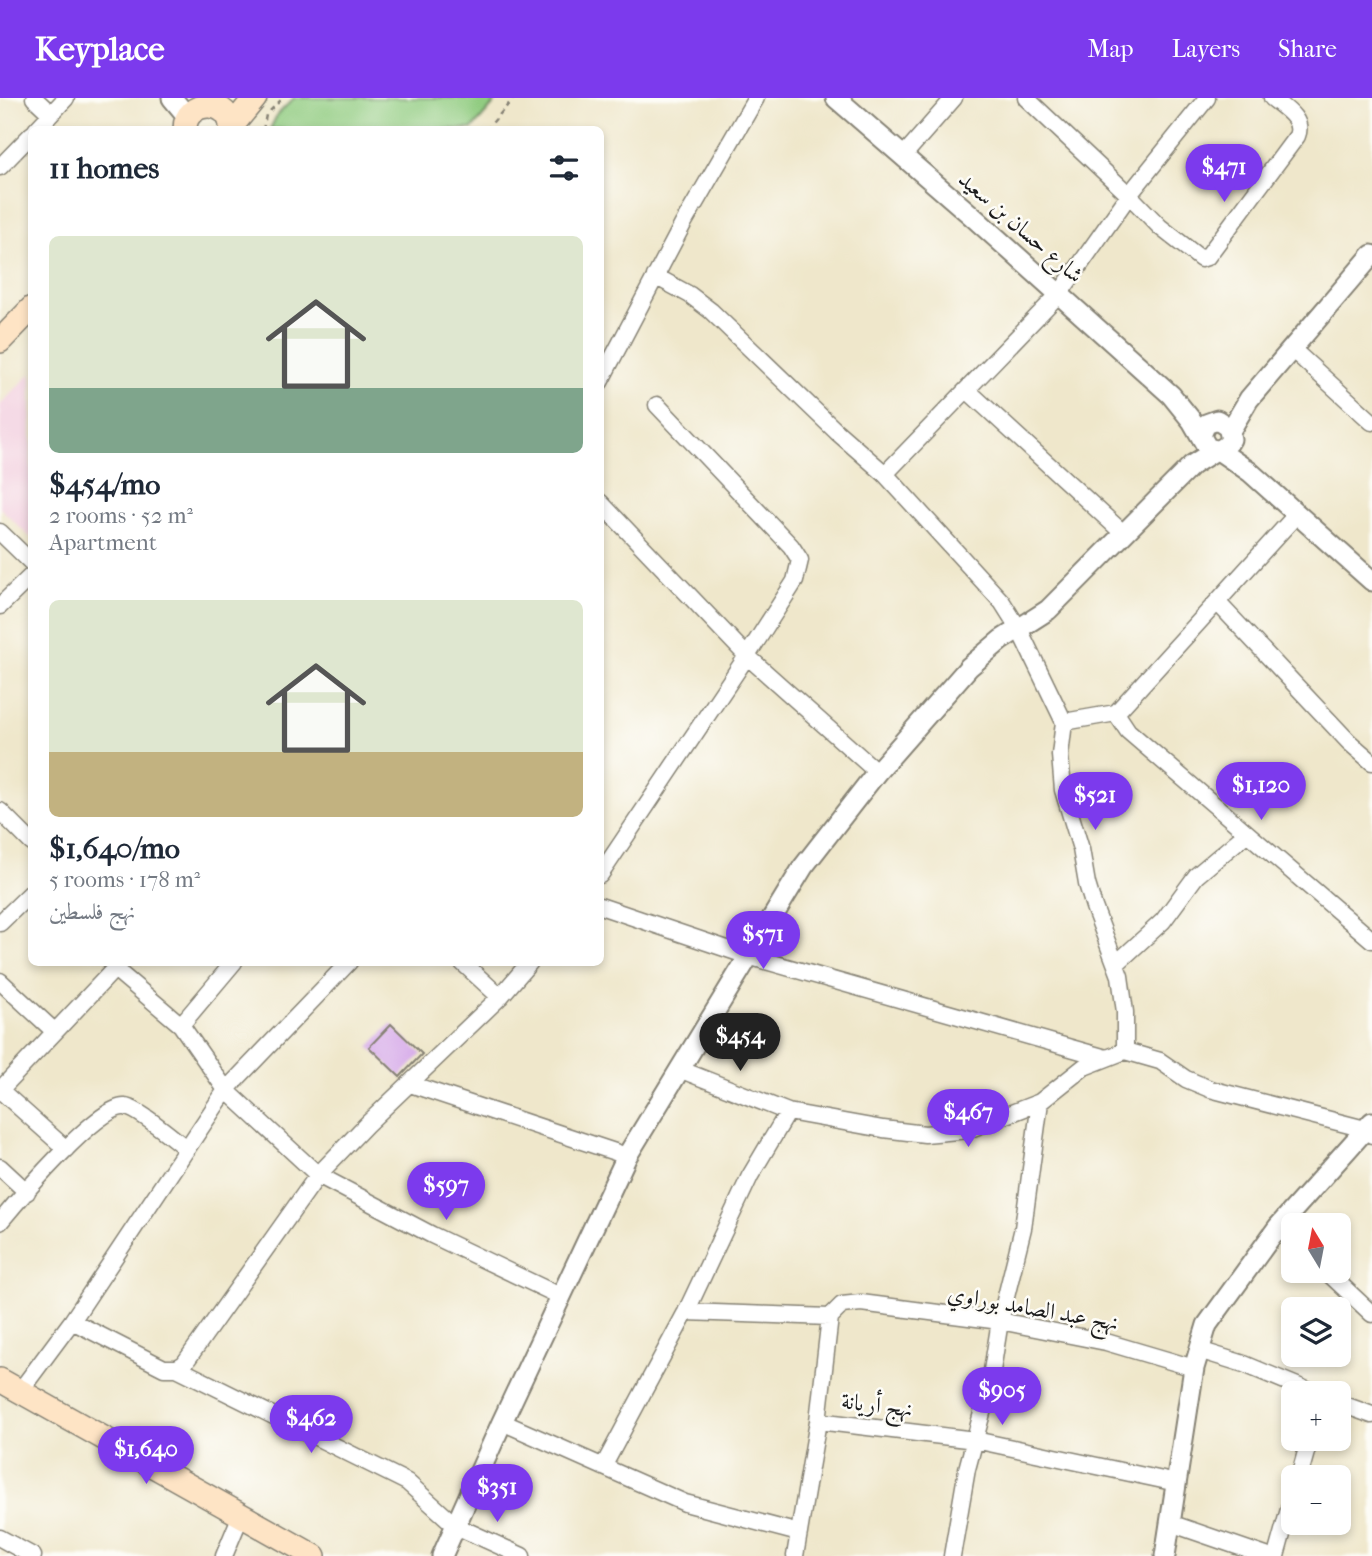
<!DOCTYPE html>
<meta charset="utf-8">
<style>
:root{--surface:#fff;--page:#f6f6f7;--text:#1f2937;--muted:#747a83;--accent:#7c3aed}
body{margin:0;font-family:"IM FELL French Canon",Amiri,serif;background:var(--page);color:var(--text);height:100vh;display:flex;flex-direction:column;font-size:26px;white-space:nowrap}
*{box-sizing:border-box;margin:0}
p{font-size:23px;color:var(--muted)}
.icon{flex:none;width:38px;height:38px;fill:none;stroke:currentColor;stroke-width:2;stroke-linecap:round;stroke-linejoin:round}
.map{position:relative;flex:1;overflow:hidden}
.panel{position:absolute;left:28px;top:28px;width:576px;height:840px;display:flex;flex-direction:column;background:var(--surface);border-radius:10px;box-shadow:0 4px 10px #0003}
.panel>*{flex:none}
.needle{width:46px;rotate:350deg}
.tools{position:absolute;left:1281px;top:1115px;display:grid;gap:14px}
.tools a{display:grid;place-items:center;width:70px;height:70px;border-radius:10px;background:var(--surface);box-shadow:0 4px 10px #0003;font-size:35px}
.price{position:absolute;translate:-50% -60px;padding:0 16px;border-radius:24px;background:var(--accent);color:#fff;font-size:23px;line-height:46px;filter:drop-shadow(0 2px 4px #0008)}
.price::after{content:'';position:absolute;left:50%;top:42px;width:21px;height:16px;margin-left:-10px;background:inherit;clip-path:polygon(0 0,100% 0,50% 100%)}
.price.selected{background:#222;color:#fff}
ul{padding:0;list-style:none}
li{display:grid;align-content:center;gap:14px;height:371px;padding:0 21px}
li span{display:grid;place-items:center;height:217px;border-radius:10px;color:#555}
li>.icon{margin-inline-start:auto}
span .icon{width:126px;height:126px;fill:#fffc;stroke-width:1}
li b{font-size:30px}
h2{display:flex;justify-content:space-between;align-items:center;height:84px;padding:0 21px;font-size:30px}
header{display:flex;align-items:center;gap:42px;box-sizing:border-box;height:98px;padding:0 35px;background:var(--accent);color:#fff}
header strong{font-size:33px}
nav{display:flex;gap:38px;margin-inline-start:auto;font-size:24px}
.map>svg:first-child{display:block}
.built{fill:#f3cfe0}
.green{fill:#91cc81;stroke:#56744e;stroke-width:2}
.building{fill:#d8aeea}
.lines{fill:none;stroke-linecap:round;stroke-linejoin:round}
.minor-casing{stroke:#868274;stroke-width:19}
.tertiary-casing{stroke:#868274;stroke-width:23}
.secondary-casing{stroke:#868274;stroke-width:26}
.path{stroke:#868274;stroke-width:2.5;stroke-dasharray:5 5;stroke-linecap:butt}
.minor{stroke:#fff;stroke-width:16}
.tertiary{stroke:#fff;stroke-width:19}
.secondary{stroke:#fee4c5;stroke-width:23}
.labels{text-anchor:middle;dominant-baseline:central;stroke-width:5;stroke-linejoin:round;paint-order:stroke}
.street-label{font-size:23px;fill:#1c1c1c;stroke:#fdfcf7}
</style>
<header>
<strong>Keyplace</strong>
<nav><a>Map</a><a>Layers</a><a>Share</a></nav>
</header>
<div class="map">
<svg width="1372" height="1458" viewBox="0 0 1372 1458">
<rect width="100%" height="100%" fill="#fdfcf7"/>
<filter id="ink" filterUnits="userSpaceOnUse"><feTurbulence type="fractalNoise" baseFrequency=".0143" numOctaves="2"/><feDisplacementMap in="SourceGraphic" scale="14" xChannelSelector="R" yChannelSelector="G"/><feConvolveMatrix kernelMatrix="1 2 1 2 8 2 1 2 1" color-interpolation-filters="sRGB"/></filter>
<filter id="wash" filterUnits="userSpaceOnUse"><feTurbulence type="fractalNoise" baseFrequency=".00686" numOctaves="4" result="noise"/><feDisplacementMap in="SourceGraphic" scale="28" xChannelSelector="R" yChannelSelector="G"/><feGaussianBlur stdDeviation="1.57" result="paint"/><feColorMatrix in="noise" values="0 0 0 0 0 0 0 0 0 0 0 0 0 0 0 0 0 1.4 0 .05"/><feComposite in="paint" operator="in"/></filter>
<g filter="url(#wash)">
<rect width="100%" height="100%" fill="#efe7cb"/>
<path class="built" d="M 31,275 L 31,440 L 0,410 L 0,307 Z"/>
<path class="green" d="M 294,0 L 499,0 L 472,31 L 270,31 L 277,17 Z"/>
<g id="blocks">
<path class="building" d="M 391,926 L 422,956 L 400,979 L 369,949 Z"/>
</g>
</g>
<g filter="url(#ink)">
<use href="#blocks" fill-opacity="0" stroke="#868274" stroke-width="2"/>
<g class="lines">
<defs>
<path id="minor" d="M 34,0 L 51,16
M 1026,0 L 1129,97 L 1160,129 L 1201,161 L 1207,159 L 1297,38 C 1304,21 1284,10 1272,0
M 36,32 L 66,0
M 903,58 L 954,0
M 0,69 L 32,36
M 655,178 L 690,197 L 711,213 L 837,334 L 885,376 L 1002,504 L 1019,531 L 1064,624 L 1060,657 L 1063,692 L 1081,751 L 1087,786 L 1094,809 L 1120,878 L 1125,914 L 1125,953
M 1292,251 L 1372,324
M 600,284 L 683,126 L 756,0
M 967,292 L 1123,435
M 885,376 L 1060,195 L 1129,97 L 1207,0
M 600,404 L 747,558 L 877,674
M 1297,416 L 1116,615 L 1128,633 L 1372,842
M 0,434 L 32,465
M 1218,505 L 1349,644 L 1372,664
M 0,508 L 32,477
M 1064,624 L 1116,615
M 0,713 L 32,745
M 600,777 L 747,558 L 795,483 L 800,462 L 791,448 L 657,307
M 600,808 L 748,858 L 1106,960
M 0,825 L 32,794
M 462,864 L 500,899
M 1116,866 L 1163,823 L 1196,778 L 1246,736
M 116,872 L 181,927 L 226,992 L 318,1077 L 432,1137 L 560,1198
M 0,883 L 54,933
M 181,927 L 234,864
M 679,971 L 788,1014 L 883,1031 L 925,1036 L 968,1032 L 1040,1004 L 1084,969 L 1125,953 L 1160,963 L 1186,981 L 1210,991 L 1365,1031 L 1372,1037
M 410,986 L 627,1058
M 0,992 L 121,864
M 0,992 L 66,1051
M 0,1069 L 27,1094
M 0,1124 C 19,1101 99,1006 125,1009 C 138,1010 175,1042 187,1051
M 1278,1129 L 1293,1143
M 1325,1172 L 1372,1216
M 686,1214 L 830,1219
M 72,1223 L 164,1270 L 177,1270 L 184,1266 L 318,1077 L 366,1027 L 500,899 L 530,864
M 1199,1252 L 1244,1266 L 1314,1295
M 177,1270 L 407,1384 L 456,1428 L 522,1458
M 20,1293 L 72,1223 L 226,992 L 349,864
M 1339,1305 L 1372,1317
M 818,1323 L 975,1342 L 1177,1385
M 502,1324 L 685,1405 L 799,1435
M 603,1369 L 686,1214 L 750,1078 L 788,1014
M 1299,1379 L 1310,1340
M 1170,1425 L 1266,1458
M 0,1440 L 33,1458
M 224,1458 L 241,1417
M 795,1458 L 818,1323 L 830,1219 L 842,1207 L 861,1205 L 1000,1223 L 1106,1244 L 1194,1270
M 952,1458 L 967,1371 L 990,1285 L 1000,1223 L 1023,1130 L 1040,1004
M 1276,1458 L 1293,1397"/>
<path id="tertiary" d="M 172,0 L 187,18
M 836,0 L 971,117 L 1171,297 L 1192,323 L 1207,349 C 1217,355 1226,351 1231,341 L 1228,329 L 1217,322 L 1206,326 L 1201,337
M 1230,333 L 1249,301 L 1372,157
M 1218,352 L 1250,374 L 1372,483
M 442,1458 L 502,1324 L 627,1058 L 803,769 L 877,674 L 969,569 L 1001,542 L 1048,512 L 1192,367 L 1216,352
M 1165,1458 L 1194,1270 L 1207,1227 L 1278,1129 L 1372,1024"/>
<path id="secondary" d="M 232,28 L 255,0
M 185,32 C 184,0 233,0 231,32
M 0,243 L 32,210
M 0,1282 L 314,1458"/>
</defs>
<use href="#minor" class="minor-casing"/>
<use href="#tertiary" class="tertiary-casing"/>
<use href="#secondary" class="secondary-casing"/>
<path class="path" d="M 270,13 L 283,0
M 263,32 L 266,17
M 486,32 L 514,0"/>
<use href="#minor" class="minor"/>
<use href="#tertiary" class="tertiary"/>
<use href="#secondary" class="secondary"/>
</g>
</g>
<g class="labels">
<g class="street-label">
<text transform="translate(1021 129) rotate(41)">شارع حسان بن سعيد</text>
<text transform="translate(1033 1210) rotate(10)">نهج عبد الصامد بوراوي</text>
<text transform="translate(877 1307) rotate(7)">نهج أريانة</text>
</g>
</g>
</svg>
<div class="tools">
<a><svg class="needle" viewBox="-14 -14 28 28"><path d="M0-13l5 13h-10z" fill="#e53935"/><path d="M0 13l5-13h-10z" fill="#747a83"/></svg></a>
<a><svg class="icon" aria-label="layers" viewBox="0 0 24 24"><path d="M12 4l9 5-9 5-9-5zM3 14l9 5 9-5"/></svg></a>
<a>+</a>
<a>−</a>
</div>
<b class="price" style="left:1224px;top:106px">$471</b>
<b class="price" style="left:1261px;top:724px">$1,120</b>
<b class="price" style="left:1095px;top:734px">$521</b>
<b class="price" style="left:763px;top:873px">$571</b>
<b class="price selected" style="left:740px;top:975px">$454</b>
<b class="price" style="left:968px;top:1051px">$467</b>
<b class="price" style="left:446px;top:1124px">$597</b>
<b class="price" style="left:1002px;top:1329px">$905</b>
<b class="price" style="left:311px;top:1357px">$462</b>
<b class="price" style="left:146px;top:1388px">$1,640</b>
<b class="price" style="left:497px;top:1426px">$351</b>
<section class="panel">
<h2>11 homes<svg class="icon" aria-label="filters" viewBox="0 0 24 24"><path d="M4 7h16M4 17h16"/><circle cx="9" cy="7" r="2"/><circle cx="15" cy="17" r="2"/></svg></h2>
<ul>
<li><span style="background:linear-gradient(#dfe7d0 70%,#7fa58c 0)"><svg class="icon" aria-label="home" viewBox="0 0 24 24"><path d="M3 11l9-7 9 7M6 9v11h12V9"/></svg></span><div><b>$454/mo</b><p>2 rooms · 52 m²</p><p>Apartment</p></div></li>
<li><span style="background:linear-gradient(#dfe7d0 70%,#c2b280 0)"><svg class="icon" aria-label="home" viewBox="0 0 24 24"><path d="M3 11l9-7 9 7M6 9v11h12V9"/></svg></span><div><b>$1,640/mo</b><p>5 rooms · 178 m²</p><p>نهج فلسطين</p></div></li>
</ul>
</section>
</div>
